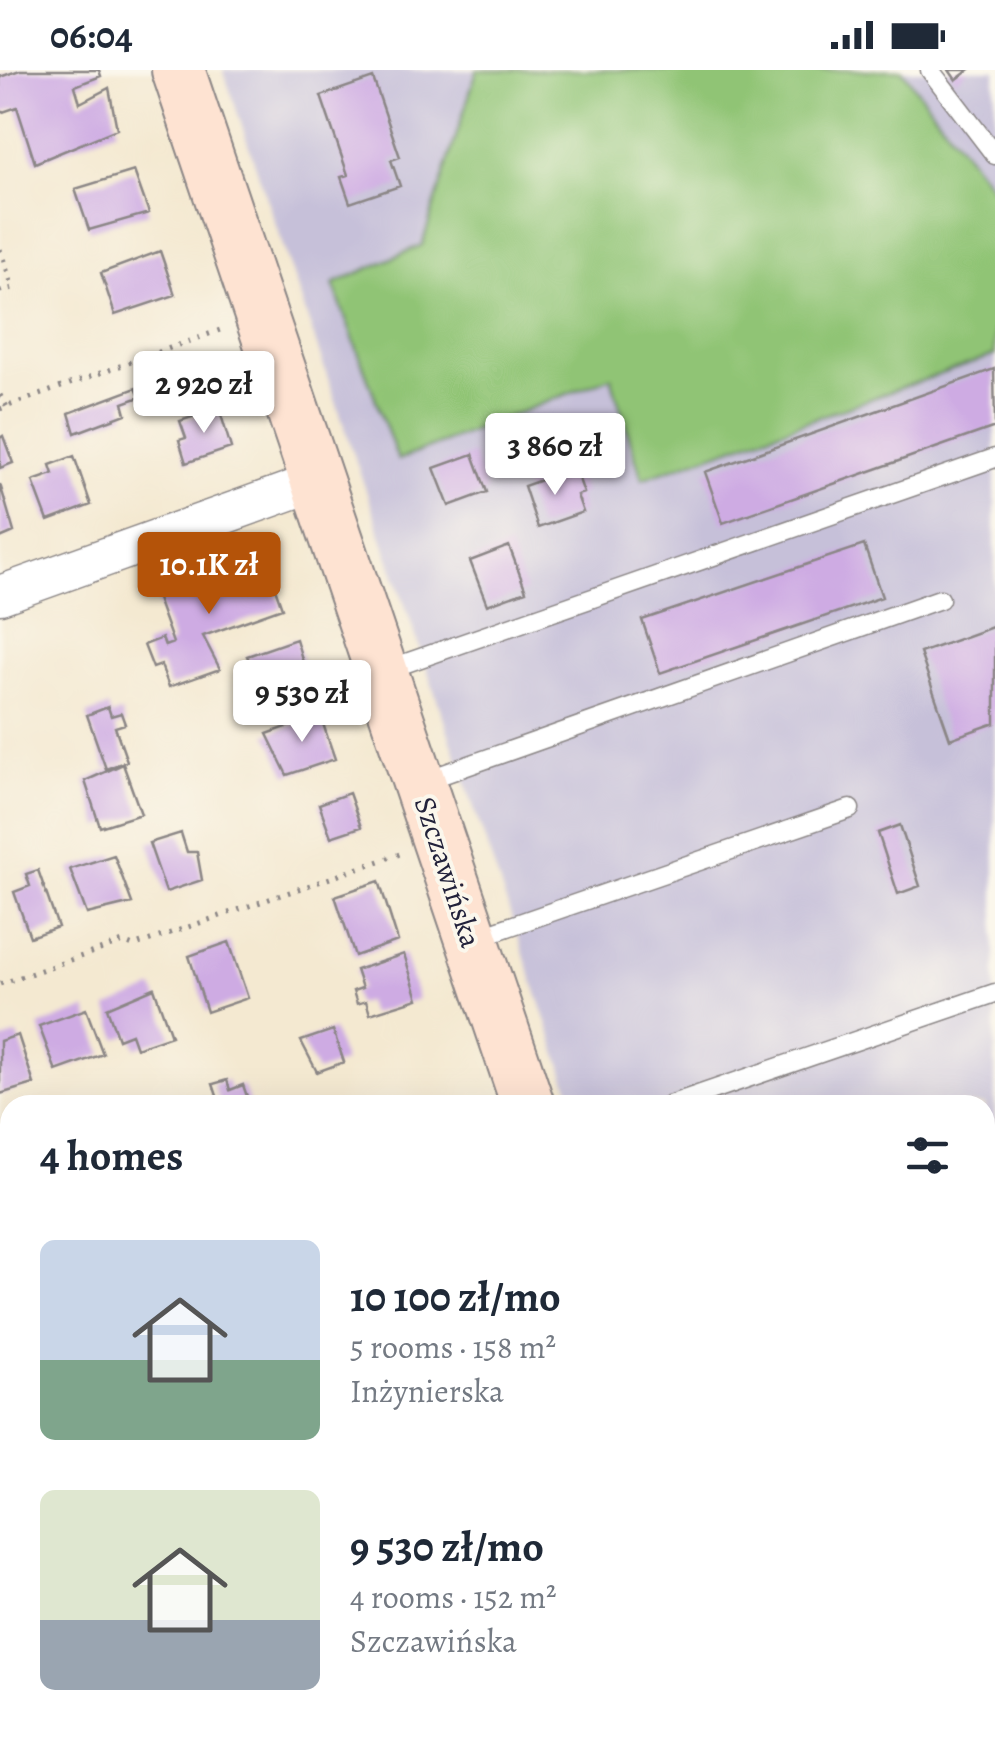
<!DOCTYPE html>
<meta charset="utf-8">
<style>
:root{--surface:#fff;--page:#f2f2f3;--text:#1f2937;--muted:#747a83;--accent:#b45309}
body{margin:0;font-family:Alegreya,serif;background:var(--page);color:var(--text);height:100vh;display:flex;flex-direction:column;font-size:38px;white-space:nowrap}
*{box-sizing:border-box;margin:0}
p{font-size:32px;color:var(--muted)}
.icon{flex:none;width:55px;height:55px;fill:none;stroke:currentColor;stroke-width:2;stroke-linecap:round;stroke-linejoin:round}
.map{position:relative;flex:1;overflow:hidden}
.side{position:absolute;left:0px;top:1025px;width:995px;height:642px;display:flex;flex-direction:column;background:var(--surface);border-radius:30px 30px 0 0;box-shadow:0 10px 40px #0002}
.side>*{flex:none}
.price{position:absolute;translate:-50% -85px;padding:0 22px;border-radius:10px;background:#fff;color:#222;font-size:32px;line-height:65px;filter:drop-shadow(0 2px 5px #0008)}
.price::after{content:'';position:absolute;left:50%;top:60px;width:30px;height:22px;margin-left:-15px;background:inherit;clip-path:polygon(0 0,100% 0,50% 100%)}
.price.on{background:var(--accent);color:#fff}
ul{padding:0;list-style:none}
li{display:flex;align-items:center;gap:30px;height:250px;padding:0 40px}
li span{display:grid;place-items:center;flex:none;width:280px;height:200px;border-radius:15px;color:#555}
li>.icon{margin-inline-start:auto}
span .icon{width:120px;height:120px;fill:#fffc;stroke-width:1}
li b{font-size:42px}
h2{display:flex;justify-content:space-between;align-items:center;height:120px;padding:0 40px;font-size:42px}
.status{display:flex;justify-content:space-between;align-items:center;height:70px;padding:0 50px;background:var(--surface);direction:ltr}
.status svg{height:28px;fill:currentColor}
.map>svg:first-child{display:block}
.industrial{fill:#c6c0d9}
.green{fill:#90c475;stroke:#597358;stroke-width:2.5}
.building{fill:#ceabe3}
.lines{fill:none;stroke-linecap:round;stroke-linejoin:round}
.lane-casing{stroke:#8b8686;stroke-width:21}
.street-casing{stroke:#8b8686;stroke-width:41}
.secondary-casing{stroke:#8b8686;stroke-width:56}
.path{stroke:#8b8686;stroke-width:5;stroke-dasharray:2.5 8;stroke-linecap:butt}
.lane{stroke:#fff;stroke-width:18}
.street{stroke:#fff;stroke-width:38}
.secondary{stroke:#fee3d2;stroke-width:52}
.labels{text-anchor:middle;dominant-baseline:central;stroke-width:8;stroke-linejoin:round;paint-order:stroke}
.street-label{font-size:30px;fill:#22223b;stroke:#fbf7ec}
</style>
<div class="status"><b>06:04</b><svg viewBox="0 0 49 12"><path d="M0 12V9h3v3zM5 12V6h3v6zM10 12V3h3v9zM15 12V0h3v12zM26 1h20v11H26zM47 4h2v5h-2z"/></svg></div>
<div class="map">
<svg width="995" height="1667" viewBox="0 0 995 1667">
<rect width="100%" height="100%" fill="#fbf7ec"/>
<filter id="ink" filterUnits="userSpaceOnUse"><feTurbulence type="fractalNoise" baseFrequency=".01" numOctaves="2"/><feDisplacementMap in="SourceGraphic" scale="20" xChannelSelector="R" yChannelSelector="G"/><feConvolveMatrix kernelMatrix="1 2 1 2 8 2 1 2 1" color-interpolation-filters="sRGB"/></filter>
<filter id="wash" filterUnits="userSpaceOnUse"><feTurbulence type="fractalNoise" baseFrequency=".0048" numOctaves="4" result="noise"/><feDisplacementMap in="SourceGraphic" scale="40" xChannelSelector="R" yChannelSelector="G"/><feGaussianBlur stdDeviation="2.25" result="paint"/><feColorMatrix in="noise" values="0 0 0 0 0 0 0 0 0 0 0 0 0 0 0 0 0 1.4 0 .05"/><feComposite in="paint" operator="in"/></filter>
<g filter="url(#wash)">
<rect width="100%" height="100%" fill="#f4e9d1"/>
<path class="industrial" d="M 223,0 L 995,0 L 995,1432 L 985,1435 L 985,1035 L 575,1035 Z"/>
<path class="green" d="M 477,0 L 902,0 L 995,122 L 995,285 L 642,409 L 611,307 L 398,390 L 333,214 L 422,175 Z"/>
<g id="blocks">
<path class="building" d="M 20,0 L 99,0 L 101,6 L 75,16 L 80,33 L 109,18 L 117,59 L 35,93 L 17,37 L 0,43 L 0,7 Z
M 949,0 L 969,0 L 956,10 Z
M 373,8 L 400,87 L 391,90 L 400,116 L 350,133 L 341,107 L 348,105 L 321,26 Z
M 134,101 L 149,143 L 89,160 L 75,119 Z
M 160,181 L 175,225 L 115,245 L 101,203 Z
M 994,299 L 995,357 L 723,453 L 705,402 Z
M 136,318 L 140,327 L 123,333 L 126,344 L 75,363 L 69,343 Z
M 219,338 L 231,378 L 186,393 L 179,370 L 186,368 L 180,351 Z
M 3,366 L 13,393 L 0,398 L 0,368 Z
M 473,384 L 487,422 L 449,436 L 434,398 Z
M 74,386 L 91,435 L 48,451 L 33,411 L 53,404 L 50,395 Z
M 575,398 L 584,423 L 577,425 L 583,442 L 538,458 L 524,416 Z
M 0,414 L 14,462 L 0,468 Z
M 864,475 L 882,527 L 660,603 L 642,550 Z
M 509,476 L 526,521 L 487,535 L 470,491 Z
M 264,487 L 282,538 L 203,566 L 220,599 L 169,617 L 161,595 L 153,598 L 144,575 L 162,568 L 165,576 L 173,573 L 156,526 Z
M 995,556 L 995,653 L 950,669 L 920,583 Z
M 296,569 L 308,609 L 266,625 L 247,586 Z
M 108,637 L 111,646 L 121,643 L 125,654 L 115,657 L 127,691 L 106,699 L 87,645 Z
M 320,645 L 335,689 L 287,705 L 267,664 Z
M 123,694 L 141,744 L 100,757 L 85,711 Z
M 349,723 L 361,757 L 331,767 L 319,734 Z
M 900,755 L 920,816 L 898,824 L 878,763 Z
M 181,763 L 187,782 L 197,782 L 202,810 L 166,822 L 149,773 Z
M 114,785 L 132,833 L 87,844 L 70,799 Z
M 38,800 L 58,857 L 30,867 L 14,822 L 30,816 L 26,804 Z
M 379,811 L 398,871 L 355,886 L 335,826 Z
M 229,872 L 248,928 L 207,942 L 189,886 Z
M 404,884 L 418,929 L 370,944 L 366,931 L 357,934 L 353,921 L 362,918 L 356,900 Z
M 154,918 L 171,966 L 136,978 L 131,964 L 118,969 L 107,938 Z
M 86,939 L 103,984 L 56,1001 L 39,956 Z
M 333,960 L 344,992 L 317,1002 L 301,971 Z
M 18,965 L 34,1014 L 0,1024 L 0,971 Z
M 227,1010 L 230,1020 L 243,1015 L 250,1035 L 220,1035 L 213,1014 Z
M 10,1104 L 10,1140 L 9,1140 L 0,1107 Z
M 995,1187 L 995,1397 L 985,1400 L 985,1190 Z
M 10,1237 L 10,1294 L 0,1297 L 0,1240 Z
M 5,1374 L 10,1386 L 10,1436 L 0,1440 L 0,1375 Z
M 995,1456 L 995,1578 L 985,1581 L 985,1459 Z
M 10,1542 L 10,1571 L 9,1571 L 1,1545 Z
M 995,1631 L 995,1667 L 895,1667 L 920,1658 L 985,1658 L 985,1635 Z
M 10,1650 L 10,1658 L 35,1658 L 41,1667 L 0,1667 L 0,1654 Z
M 79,1658 L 133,1658 L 107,1667 L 83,1667 Z
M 599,1658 L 669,1658 L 643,1667 L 602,1667 Z"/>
</g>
</g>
<g filter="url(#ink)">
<use href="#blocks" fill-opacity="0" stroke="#8b8686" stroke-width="2.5"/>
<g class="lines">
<defs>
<path id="lane" d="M 930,0 L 995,85
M 386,600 L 995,388
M 424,711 L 940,529
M 476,868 L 850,739
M 669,1035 L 995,923
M 985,1109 L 995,1105
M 985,1604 L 995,1601
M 840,1658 L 843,1667"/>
<path id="street" d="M 0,525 L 315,412
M 247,1667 L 276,1658"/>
<path id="secondary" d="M 178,0 L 528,1035
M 742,1658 L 746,1667"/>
</defs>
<use href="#lane" class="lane-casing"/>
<use href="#street" class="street-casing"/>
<use href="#secondary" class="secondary-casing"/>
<path class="path" d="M 0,179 L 13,218 L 0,221
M 0,325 L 7,337
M 0,339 L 223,259
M 0,914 L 123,872 L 133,876 L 400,784
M 985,1056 L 995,1053
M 189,1667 L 215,1658
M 397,1667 L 423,1658"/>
<use href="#lane" class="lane"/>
<use href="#street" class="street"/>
<use href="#secondary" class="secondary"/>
</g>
</g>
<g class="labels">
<g class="street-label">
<text transform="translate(448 802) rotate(72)">Szczawińska</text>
</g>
</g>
</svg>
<b class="price" style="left:204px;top:366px">2 920 zł</b>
<b class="price" style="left:555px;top:428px">3 860 zł</b>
<b class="price on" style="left:209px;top:547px">10.1K zł</b>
<b class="price" style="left:302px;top:675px">9 530 zł</b>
<section class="side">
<h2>4 homes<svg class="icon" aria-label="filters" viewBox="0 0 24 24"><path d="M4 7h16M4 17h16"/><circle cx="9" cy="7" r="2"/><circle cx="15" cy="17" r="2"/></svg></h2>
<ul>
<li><span style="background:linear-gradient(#c9d6e8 60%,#7fa58c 0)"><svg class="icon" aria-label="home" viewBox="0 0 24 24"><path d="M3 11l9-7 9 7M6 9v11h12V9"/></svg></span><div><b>10 100 zł/mo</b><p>5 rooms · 158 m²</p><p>Inżynierska</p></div></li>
<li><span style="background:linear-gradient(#dfe7d0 65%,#9aa5b1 0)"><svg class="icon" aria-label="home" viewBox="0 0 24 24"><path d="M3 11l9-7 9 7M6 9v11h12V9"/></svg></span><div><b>9 530 zł/mo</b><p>4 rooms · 152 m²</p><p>Szczawińska</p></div></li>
</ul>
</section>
</div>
